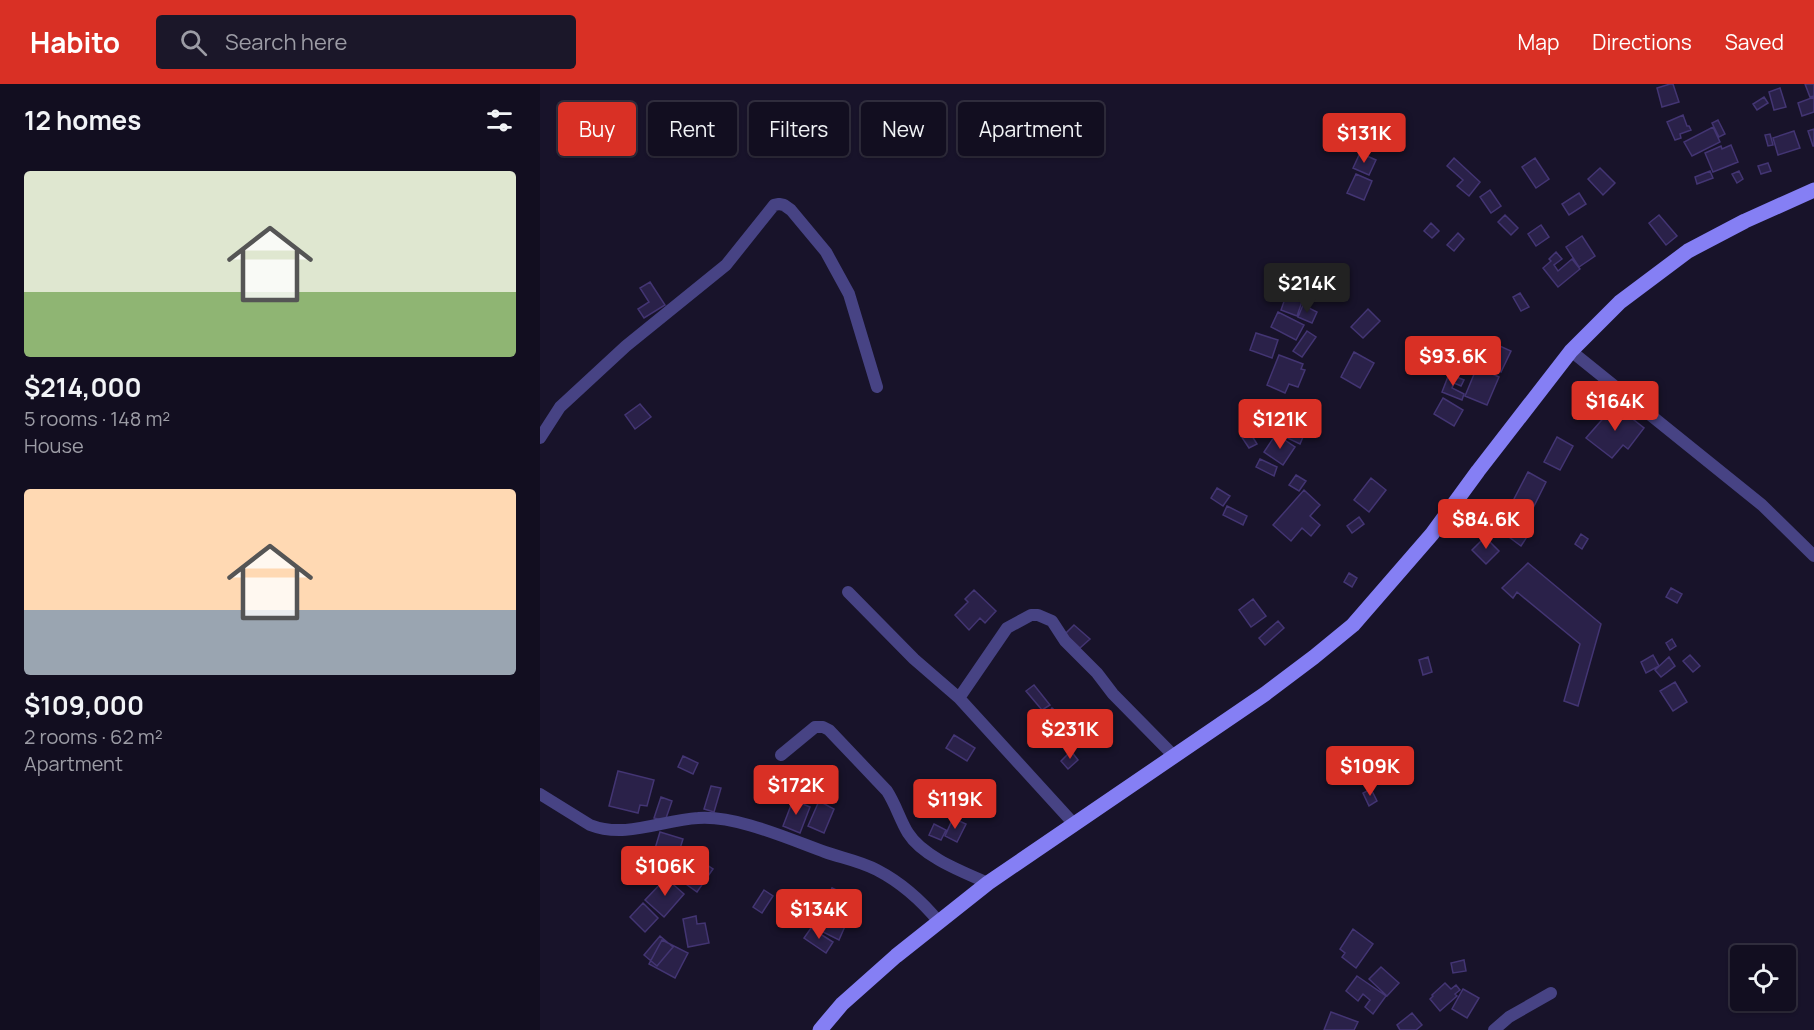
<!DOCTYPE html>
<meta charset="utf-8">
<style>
:root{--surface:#120e20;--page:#1b1729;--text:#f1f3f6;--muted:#9c9ca5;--line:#312e3e;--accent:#d93025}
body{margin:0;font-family:Manrope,sans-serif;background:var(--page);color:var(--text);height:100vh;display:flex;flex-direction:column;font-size:22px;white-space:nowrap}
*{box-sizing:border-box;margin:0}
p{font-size:20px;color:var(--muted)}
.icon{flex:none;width:33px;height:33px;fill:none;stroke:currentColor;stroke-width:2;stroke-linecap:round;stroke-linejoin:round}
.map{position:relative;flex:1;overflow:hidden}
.side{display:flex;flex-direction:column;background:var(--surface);width:540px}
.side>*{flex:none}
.guide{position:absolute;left:18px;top:18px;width:570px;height:54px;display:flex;gap:12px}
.fabs{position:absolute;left:1190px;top:861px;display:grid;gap:12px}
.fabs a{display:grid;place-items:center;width:66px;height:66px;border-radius:6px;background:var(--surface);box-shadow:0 2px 4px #0004,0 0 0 2px var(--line);font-size:30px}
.price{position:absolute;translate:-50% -51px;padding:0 14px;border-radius:6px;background:var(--accent);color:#fff;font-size:20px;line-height:39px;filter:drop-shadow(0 2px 3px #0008)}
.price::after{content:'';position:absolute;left:50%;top:36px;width:18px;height:14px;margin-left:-9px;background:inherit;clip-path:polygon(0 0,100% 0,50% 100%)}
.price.on{background:#222;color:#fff}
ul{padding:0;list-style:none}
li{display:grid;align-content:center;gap:12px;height:318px;padding:0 24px}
li span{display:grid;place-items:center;height:186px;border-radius:6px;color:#555}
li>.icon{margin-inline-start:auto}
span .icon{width:108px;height:108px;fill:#fffc;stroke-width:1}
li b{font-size:26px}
h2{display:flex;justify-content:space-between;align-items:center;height:72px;padding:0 24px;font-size:26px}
.pill{padding:0 21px;border-radius:6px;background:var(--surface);box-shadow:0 2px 4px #0004,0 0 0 2px var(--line);font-size:21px;line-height:54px}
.pill.on{background:var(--accent);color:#fff}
header{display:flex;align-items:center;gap:36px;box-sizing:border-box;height:84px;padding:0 30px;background:var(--accent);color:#fff}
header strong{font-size:28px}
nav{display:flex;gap:33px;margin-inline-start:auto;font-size:21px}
.search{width:420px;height:54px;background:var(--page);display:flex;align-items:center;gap:15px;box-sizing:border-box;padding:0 21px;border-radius:6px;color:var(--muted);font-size:22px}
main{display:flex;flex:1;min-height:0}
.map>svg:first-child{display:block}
.building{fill:#2a2149;stroke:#433573;stroke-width:1.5}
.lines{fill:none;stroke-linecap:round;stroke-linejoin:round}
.street{stroke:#474384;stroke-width:12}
.secondary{stroke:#857ff4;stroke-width:15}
</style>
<header>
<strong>Habito</strong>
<div class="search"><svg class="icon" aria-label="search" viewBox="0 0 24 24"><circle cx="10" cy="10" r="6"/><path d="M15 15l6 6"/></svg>Search here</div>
<nav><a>Map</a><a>Directions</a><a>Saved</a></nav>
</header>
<main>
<section class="side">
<h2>12 homes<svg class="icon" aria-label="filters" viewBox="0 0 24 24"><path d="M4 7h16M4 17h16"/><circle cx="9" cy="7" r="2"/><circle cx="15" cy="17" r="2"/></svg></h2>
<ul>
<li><span style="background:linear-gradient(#dfe7d0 65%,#8fb573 0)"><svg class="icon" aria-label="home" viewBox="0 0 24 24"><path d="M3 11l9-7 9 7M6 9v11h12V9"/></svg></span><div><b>$214,000</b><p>5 rooms · 148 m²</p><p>House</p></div></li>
<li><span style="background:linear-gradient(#ffd9b3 65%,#9aa5b1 0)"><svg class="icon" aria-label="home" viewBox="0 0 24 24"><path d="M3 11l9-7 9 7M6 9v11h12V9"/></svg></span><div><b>$109,000</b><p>2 rooms · 62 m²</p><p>Apartment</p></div></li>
</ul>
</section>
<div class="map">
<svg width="1274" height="946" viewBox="0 0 1274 946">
<rect width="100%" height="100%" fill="#18132a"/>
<path class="building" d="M 1130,0 L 1133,0 L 1139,18 L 1122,23 L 1117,4 Z
M 1265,0 L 1274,0 L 1274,12 L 1270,13 Z
M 1240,4 L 1246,23 L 1234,26 L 1229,8 Z
M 1224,13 L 1228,19 L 1217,26 L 1213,20 Z
M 1274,13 L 1274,28 L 1262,32 L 1258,19 Z
M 1143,31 L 1147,42 L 1149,42 L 1151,46 L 1140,50 L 1141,54 L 1135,56 L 1127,38 Z
M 1178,36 L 1185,50 L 1179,53 L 1172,39 Z
M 1173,43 L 1180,58 L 1152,72 L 1144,58 Z
M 1274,45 L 1274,62 L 1273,62 L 1268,47 Z
M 1254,47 L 1260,64 L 1238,71 L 1233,54 Z
M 1230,50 L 1233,61 L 1228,62 L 1225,51 Z
M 1191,61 L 1198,78 L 1173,88 L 1165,69 L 1181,62 L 1182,65 Z
M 820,69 L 836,76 L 829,91 L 813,84 Z
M 914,74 L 940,98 L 929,112 L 917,102 L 923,96 L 907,82 Z
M 995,74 L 1009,95 L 996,104 L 982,83 Z
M 1228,79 L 1231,87 L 1221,90 L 1218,82 Z
M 1060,84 L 1075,99 L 1063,111 L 1048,95 Z
M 1170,87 L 1173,94 L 1157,100 L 1155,93 Z
M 1199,87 L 1203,95 L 1197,99 L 1192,90 Z
M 816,90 L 832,97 L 824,116 L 807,109 Z
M 950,106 L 961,122 L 951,129 L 940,113 Z
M 1039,109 L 1046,120 L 1029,131 L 1022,120 Z
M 965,131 L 978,144 L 971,151 L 958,138 Z
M 1119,131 L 1137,152 L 1126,161 L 1109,139 Z
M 891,139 L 899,147 L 892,154 L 884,147 Z
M 1001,141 L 1009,153 L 996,162 L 988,150 Z
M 918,149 L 924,155 L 914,167 L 907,161 Z
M 1042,152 L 1055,172 L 1039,183 L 1026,163 Z
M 1016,168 L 1022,175 L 1014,181 L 1018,187 L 1032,175 L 1040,185 L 1018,203 L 1003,184 L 1011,177 L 1009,175 Z
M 110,198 L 125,221 L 104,234 L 98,225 L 109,218 L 100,204 Z
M 748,206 L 764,212 L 757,232 L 741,226 Z
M 980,209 L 989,223 L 981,227 L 973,213 Z
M 763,221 L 777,228 L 772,239 L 758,233 Z
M 828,225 L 840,237 L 823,254 L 811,243 Z
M 738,228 L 764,241 L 756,256 L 731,243 Z
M 767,247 L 776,253 L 762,273 L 753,267 Z
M 716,249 L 738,256 L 732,274 L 710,266 Z
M 953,259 L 971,267 L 961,288 L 943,280 Z
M 814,268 L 834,279 L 820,304 L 801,293 Z
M 739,271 L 763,280 L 761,285 L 765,286 L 758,303 L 749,300 L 745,309 L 727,301 Z
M 937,283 L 959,293 L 947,321 L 925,312 Z
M 909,290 L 924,296 L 921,302 L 914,299 L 912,304 L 924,310 L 922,316 L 902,308 Z
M 903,314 L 923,326 L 914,342 L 894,330 Z
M 1056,319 L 1064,319 L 1065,330 L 1057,330 Z
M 100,320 L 111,333 L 95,345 L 85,331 Z
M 1075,321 L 1104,344 L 1088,365 L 1083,361 L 1072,374 L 1046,354 Z
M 751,323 L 770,331 L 766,340 L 768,341 L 760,360 L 739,350 Z
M 736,328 L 744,331 L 738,346 L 729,342 Z
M 709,347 L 717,360 L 709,364 L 701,352 Z
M 736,350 L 755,363 L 743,381 L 724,368 Z
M 1017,353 L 1033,362 L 1020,386 L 1004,378 Z
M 720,375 L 737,383 L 734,392 L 716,383 Z
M 988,388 L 1006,398 L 993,424 L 974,415 Z
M 756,391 L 766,397 L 759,407 L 749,401 Z
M 831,394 L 846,406 L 829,428 L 814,416 Z
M 677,404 L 690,412 L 683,422 L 671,414 Z
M 764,406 L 780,421 L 770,432 L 780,441 L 771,452 L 762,444 L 751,457 L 733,441 Z
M 687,422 L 707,432 L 703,441 L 683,431 Z
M 968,425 L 974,430 L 963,444 L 957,440 Z
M 819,433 L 824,440 L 812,449 L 807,442 Z
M 977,434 L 992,445 L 981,462 L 965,450 Z
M 1041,450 L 1048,455 L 1042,465 L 1035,460 Z
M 945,453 L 959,467 L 946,480 L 932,466 Z
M 988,479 L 1061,540 L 1038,622 L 1024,617 L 1040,560 L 977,508 L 973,514 L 962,504 Z
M 809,489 L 817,494 L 812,503 L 804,498 Z
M 1131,504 L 1142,510 L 1137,519 L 1126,513 Z
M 434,506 L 456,527 L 445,539 L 440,534 L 429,546 L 415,531 L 428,518 L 425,515 Z
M 713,515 L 726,532 L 711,543 L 699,526 Z
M 738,537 L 744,544 L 725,561 L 719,554 Z
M 534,541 L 550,555 L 540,564 L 525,550 Z
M 1132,555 L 1136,562 L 1130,566 L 1126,559 Z
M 1113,571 L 1119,582 L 1106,589 L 1101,578 Z
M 1150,571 L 1160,582 L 1153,588 L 1143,577 Z
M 888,573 L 892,588 L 883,591 L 879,576 Z
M 1129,573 L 1135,582 L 1121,593 L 1115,586 Z
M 1135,598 L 1147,618 L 1133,627 L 1120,607 Z
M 494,601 L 510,621 L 502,626 L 486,607 Z
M 512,624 L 523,633 L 519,638 L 508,629 Z
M 414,651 L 435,664 L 427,677 L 406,664 Z
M 531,667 L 538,676 L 528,685 L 521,677 Z
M 845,668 L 853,686 L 826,698 L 818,679 Z
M 143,672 L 158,679 L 153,690 L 138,683 Z
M 866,681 L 870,688 L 863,692 L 859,685 Z
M 231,686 L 250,693 L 244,708 L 225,701 Z
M 78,687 L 114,696 L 107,722 L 100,721 L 98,729 L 69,722 Z
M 171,702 L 181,704 L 174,728 L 164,725 Z
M 831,705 L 837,717 L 829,722 L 823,709 Z
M 121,713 L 132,717 L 125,737 L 114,734 Z
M 253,716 L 270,723 L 260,749 L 243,742 Z
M 279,717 L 294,725 L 284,749 L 268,742 Z
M 413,734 L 426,740 L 417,758 L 405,752 Z
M 394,740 L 406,746 L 401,756 L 389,751 Z
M 120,748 L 143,755 L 138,771 L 133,770 L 129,782 L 119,779 L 122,770 L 114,768 Z
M 155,773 L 173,785 L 157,808 L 139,795 Z
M 126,794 L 144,810 L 124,833 L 105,816 Z
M 292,804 L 316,815 L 306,836 L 282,825 Z
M 224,806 L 233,812 L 222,829 L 213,823 Z
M 103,819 L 118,834 L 105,848 L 90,833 Z
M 284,830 L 306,840 L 299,856 L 277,845 Z
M 156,832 L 157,840 L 165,839 L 169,859 L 148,863 L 143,835 Z
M 271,844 L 293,858 L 286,869 L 264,854 Z
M 813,845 L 833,860 L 816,884 L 802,873 L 805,869 L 800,865 Z
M 120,852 L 133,863 L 117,882 L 104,871 Z
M 122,856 L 148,869 L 135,894 L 109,880 Z
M 924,876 L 926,887 L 913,889 L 911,879 Z
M 841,883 L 859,899 L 847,912 L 829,895 Z
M 817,892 L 846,912 L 833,930 L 825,923 L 830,916 L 823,910 L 818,917 L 806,907 Z
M 905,899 L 911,905 L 916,901 L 920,906 L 915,910 L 917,912 L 900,927 L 890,915 L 893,912 L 892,911 Z
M 923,905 L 939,914 L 927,934 L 912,925 Z
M 791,928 L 818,938 L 814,946 L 784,946 Z
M 872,929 L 882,941 L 876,946 L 860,946 L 857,941 Z"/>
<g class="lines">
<path class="street" d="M 1031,267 L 1222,421 L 1274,472
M 0,354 L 20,323 L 86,262 L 186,181 L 234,121 L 239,120 L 244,121 L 251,126 L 286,168 L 309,210 L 337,303
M 308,508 L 374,575 L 419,614 L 534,740
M 419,614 L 467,544 L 491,531 L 498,531 L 512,537 L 525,557 L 557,589 L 573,610 L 634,672
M 241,671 L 275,643 L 283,643 L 289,646 L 347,707 C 356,721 360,736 368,749 C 383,773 423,788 448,799
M 0,710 L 50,741 C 86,755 122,736 158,734 C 196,731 249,755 285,768 C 302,774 320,777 337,786 C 362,799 381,816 399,838
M 954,946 L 969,933 L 1011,909"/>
<path class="secondary" d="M 280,946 L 302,920 L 356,872 L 448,799 L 725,610 L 774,573 L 813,541 L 892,450 L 938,387 L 1031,267 L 1080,218 L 1148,167 L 1205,137 L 1274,106"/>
</g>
</svg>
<div class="fabs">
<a><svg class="icon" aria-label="locate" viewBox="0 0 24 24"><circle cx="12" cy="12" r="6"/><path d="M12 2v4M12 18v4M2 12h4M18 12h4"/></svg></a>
</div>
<b class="price" style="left:824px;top:80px">$131K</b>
<b class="price on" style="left:767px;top:230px">$214K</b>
<b class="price" style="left:913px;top:303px">$93.6K</b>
<b class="price" style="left:1075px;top:348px">$164K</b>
<b class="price" style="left:740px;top:366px">$121K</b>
<b class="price" style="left:946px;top:466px">$84.6K</b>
<b class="price" style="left:530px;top:676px">$231K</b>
<b class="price" style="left:830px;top:713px">$109K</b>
<b class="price" style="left:256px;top:732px">$172K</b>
<b class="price" style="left:415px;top:746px">$119K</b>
<b class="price" style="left:125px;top:813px">$106K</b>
<b class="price" style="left:279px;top:856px">$134K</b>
<div class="guide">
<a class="pill on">Buy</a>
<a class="pill">Rent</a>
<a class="pill">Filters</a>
<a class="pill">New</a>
<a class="pill">Apartment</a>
</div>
</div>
</main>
